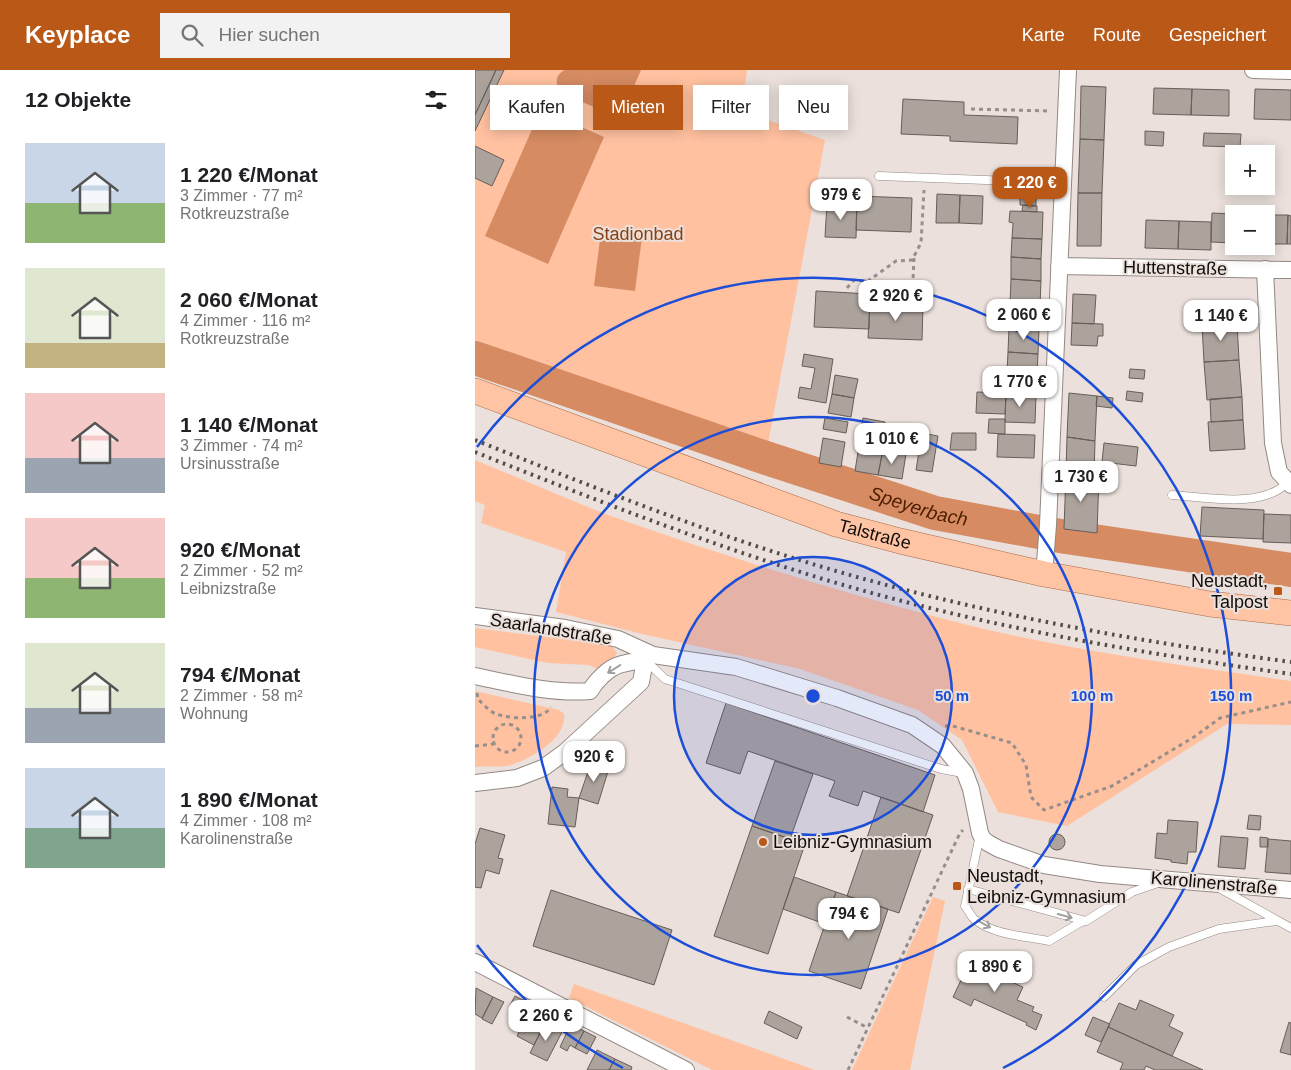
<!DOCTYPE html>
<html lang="de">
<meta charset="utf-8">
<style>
:root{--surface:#fff;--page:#f2f2f2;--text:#202124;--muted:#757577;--accent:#ba5917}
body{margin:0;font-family:Arial,sans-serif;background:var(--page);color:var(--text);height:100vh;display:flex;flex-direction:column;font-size:19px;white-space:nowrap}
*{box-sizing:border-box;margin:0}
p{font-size:16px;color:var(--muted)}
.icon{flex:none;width:28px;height:28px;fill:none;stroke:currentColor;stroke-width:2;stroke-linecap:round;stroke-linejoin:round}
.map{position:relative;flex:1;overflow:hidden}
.drawer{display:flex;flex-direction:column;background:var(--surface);width:475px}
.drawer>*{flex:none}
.top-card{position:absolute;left:15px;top:15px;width:475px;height:45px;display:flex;gap:10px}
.controls{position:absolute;left:750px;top:75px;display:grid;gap:10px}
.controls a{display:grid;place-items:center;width:50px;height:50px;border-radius:0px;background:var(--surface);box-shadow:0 2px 12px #0003;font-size:25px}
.price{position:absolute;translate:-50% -42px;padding:0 11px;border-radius:10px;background:#fff;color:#222;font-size:16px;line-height:32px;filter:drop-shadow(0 1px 2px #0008)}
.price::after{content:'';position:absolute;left:50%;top:30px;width:15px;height:11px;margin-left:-8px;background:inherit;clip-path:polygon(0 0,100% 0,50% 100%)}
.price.on{background:var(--accent);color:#fff}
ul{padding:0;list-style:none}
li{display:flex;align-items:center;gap:15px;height:125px;padding:0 25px}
li span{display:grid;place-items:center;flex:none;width:140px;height:100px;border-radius:0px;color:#555}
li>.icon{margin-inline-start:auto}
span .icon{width:60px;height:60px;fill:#fffc;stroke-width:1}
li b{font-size:21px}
h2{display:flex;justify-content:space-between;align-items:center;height:60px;padding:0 25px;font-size:21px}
.chip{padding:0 18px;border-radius:0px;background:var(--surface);box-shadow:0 2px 12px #0003;font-size:18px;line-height:45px}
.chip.on{background:var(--accent);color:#fff}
header{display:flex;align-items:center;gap:30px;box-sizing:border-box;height:70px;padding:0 25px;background:var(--accent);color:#fff}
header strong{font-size:24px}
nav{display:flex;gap:28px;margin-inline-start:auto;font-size:18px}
.search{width:350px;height:45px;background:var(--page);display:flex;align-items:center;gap:12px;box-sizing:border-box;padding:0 18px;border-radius:0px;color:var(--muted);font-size:19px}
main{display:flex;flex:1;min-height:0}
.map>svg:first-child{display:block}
.green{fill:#ffc1a0}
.water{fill:#d68b62}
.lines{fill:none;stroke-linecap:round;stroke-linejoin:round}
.river{stroke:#d68b62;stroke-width:34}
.building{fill:#ada39d;stroke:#675e59}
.service-casing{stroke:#938983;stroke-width:9}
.minor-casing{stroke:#938983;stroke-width:18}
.primary-casing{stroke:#aa6b47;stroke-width:26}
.path{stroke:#978f8b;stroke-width:3;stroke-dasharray:4 4;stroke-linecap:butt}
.service{stroke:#fff;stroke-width:8}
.minor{stroke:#fff;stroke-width:16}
.primary{stroke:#fec4a4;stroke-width:25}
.rail{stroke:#524c49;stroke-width:4;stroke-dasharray:2.5 5;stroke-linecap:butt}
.oneway{stroke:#9f9e9d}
.ring{fill:none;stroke:#1d4ed8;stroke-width:2.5}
.poi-dot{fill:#ba5917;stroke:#ebe0db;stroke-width:2}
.labels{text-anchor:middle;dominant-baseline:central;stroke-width:4;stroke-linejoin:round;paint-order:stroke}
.park-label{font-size:18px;fill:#874114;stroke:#ebe0db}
.street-label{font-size:18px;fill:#100d0b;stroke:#ebe0db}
.poi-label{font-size:18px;fill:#100d0b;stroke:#ebe0db;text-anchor:start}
.water-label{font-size:19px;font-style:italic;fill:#4d1d00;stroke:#ebe0db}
.centre{fill:#1d4ed8;stroke:#ebe0db;stroke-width:2.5}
.ring-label{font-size:15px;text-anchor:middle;font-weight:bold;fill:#1d4ed8;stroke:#ebe0db;stroke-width:4;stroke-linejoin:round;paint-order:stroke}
</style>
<header>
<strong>Keyplace</strong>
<div class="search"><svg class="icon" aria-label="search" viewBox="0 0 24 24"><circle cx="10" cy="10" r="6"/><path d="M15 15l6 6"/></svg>Hier suchen</div>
<nav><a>Karte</a><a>Route</a><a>Gespeichert</a></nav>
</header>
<main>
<section class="drawer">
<h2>12 Objekte<svg class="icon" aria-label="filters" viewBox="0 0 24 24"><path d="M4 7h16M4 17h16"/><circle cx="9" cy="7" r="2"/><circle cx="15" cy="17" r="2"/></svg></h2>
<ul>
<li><span style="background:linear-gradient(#c9d6e8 60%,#8fb573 0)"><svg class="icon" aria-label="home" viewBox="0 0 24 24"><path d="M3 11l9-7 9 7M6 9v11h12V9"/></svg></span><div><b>1 220 €/Monat</b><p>3 Zimmer · 77 m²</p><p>Rotkreuzstraße</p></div></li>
<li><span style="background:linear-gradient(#dfe7d0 75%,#c2b280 0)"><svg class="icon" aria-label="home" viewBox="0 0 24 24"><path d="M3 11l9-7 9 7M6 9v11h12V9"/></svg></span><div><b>2 060 €/Monat</b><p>4 Zimmer · 116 m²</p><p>Rotkreuzstraße</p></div></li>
<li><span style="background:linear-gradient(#f6c9c9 65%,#9aa5b1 0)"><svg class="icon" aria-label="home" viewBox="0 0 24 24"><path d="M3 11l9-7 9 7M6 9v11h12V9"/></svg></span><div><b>1 140 €/Monat</b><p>3 Zimmer · 74 m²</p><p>Ursinusstraße</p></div></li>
<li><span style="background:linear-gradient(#f6c9c9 60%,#8fb573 0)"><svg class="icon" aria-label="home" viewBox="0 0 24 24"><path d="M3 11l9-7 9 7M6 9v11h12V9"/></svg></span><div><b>920 €/Monat</b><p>2 Zimmer · 52 m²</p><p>Leibnizstraße</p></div></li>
<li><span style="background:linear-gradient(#dfe7d0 65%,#9aa5b1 0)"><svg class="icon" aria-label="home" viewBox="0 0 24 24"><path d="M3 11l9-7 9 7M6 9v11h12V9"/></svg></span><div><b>794 €/Monat</b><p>2 Zimmer · 58 m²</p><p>Wohnung</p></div></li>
<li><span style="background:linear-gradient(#c9d6e8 60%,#7fa58c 0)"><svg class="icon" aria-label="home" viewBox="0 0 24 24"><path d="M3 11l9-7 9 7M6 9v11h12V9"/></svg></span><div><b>1 890 €/Monat</b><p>4 Zimmer · 108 m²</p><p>Karolinenstraße</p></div></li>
</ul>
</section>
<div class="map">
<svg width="816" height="1000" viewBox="0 0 816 1000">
<rect width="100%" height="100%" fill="#ebe0db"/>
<path class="green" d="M 0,0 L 272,0 L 267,41 L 350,70 L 292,379 L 0,278 Z
M 0,390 C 50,410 99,433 150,451 C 262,490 374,525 489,554 C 596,581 707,595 816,611 L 816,655 L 752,654 L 592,756 L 523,742 L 487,670 L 443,640 L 325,599 L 167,564 L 81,542 L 91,482 L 6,453 L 10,435 L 0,431 Z
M 0,558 L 136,575 L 142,583 L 136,593 L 125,600 L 114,595 L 73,593 L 0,577 Z
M 0,621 L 84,640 L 89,644 C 93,669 52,691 32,696 C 22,697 10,696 0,697 Z
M 458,827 L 470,831 L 435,1000 L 377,1000 Z
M 99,914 L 340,1000 L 237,1000 L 94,928 Z"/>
<path class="water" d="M 90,0 L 166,0 L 155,25 L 144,20 L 138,22 L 130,42 L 103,30 L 109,14 C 103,22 96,30 84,20 C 80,12 81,4 90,0 Z
M 66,39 L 129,67 L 73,194 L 10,166 Z
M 126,162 L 167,167 L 160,221 L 119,216 Z"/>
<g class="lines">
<path class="river" id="s1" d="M 0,288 L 282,385 L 460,443 L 591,467 L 816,500"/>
</g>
<path class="building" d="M 0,0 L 21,0 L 0,45 Z
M 21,0 L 29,0 L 0,61 L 0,45 Z
M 606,16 L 631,17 L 629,70 L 605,69 Z
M 679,18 L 717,19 L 716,45 L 678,44 Z
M 717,19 L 754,20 L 754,46 L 716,45 Z
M 780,19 L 816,20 L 816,50 L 779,49 Z
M 428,29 L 489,32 L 489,45 L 543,47 L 542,74 L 475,71 L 475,66 L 426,64 Z
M 670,61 L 689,62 L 688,76 L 670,75 Z
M 729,63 L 766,64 L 765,77 L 728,76 Z
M 605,69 L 629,70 L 627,123 L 603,123 Z
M 0,76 L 29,90 L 17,116 L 0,108 Z
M 783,76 L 791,76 L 791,86 L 791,84 L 783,84 Z
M 545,120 L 561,121 L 561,136 L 545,135 Z
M 603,123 L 627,123 L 626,176 L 602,176 Z
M 462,124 L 485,125 L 484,153 L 461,153 Z
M 485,125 L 508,126 L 507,154 L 484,153 Z
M 382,126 L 437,128 L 436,162 L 381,160 Z
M 352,133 L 382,134 L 381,168 L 350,167 Z
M 548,135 L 562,136 L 562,142 L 547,141 Z
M 535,141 L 568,142 L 567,169 L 537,168 L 538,153 L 534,152 Z
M 737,143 L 759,144 L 759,173 L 736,172 Z
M 791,145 L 813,145 L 812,174 L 791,174 Z
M 813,145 L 816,146 L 816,174 L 812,174 Z
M 671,150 L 704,151 L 703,179 L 670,178 Z
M 704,151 L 736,152 L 736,180 L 703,179 Z
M 537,168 L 567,169 L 566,189 L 536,187 Z
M 536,187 L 566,189 L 566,211 L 536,209 Z
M 536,209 L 566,211 L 565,235 L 535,234 Z
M 341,221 L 395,224 L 394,259 L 339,257 Z
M 598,224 L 621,225 L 619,254 L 597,253 Z
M 761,232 L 762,253 L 730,255 L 728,234 Z
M 395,233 L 448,235 L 447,270 L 393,268 Z
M 535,234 L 565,235 L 564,259 L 534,258 Z
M 597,253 L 628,254 L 628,266 L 623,266 L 622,276 L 596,275 Z
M 762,253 L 764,290 L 729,292 L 727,255 Z
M 534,258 L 564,259 L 563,284 L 533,282 Z
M 533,282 L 563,284 L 561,324 L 531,323 Z
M 329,284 L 358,289 L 351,333 L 323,328 L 325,317 L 336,319 L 340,298 L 327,296 Z
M 764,290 L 767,327 L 732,330 L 729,292 Z
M 655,299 L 670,300 L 669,309 L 654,308 Z
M 360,305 L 383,309 L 379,328 L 357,324 Z
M 652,321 L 668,323 L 667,332 L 651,330 Z
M 502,322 L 531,323 L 530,344 L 501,343 Z
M 531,323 L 561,324 L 560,353 L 530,352 Z
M 594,323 L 622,326 L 620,371 L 592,367 Z
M 357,324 L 379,328 L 376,347 L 353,343 Z
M 622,326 L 638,328 L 637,338 L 621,336 Z
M 767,327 L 768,350 L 736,352 L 735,329 Z
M 350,348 L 373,352 L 371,363 L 348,359 Z
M 388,348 L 410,352 L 409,362 L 386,359 Z
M 514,349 L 530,349 L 530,364 L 513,363 Z
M 768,350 L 770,379 L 735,381 L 733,352 Z
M 447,363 L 463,366 L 457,402 L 441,400 Z
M 477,363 L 501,363 L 501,380 L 475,380 Z
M 523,364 L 560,365 L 559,388 L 522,387 Z
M 592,367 L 620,371 L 619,406 L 591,402 Z
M 348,368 L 370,372 L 366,397 L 344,393 Z
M 410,370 L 416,371 L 414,379 L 408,378 Z
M 629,373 L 663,377 L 661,396 L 627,392 Z
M 384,376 L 408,380 L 403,405 L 380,401 Z
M 408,380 L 431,384 L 427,409 L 403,405 Z
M 591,402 L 624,406 L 622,463 L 589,459 Z
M 727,437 L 789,440 L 788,469 L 725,466 Z
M 789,444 L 816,445 L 816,473 L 788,472 Z
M 251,633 L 460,705 L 448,742 L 388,721 L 383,736 L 354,726 L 360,711 L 273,681 L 265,704 L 231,693 Z
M 300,691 L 338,704 L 315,769 L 277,756 Z
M 116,693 L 134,698 L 123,734 L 104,728 Z
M 77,717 L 93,719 L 92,727 L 104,728 L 100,757 L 73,754 Z
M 406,727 L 458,745 L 424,843 L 372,826 Z
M 774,745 L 786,746 L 785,760 L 772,759 Z
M 693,750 L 723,752 L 721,782 L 713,782 L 712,794 L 696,792 L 696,790 L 680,788 L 682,763 L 692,764 Z
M 277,756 L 330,774 L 293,884 L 239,866 Z
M 5,758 L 30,765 L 23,788 L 28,789 L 24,804 L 11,800 L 6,818 L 0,817 L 0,774 Z
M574 772a8 8 0 1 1 16 0a8 8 0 1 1-16 0Z
M 746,766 L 773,768 L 770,799 L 743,797 Z
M 785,767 L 793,768 L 793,777 L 785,777 Z
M 793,769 L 816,771 L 816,804 L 790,802 Z
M 319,807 L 361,822 L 350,854 L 308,839 Z
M 76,820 L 197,860 L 179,915 L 58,876 Z
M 361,822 L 413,839 L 386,919 L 334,901 Z
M 496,889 L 534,906 L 532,910 L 548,917 L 542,930 L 559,937 L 557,941 L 567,945 L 561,960 L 551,955 L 552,953 L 499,929 L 496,936 L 478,927 Z
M 1,918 L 18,927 L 7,948 L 0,944 Z
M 40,926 L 50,931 L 44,942 L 34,937 Z
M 18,927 L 29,932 L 17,954 L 7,949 Z
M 665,930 L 699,945 L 694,956 L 708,963 L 697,986 L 633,957 L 644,933 L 661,940 Z
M 294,941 L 327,957 L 322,969 L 289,953 Z
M 53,944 L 70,953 L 59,975 L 42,966 Z
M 618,947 L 635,954 L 626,972 L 610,965 Z
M 814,952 L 816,953 L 816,985 L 805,982 Z
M 70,953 L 87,962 L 72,991 L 55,983 Z
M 96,954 L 109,961 L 100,978 L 95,975 L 92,981 L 85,977 Z
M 633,957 L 697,986 L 728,1000 L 680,1000 L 671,996 L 669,1000 L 645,1000 L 648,993 L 622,982 Z
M 109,961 L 121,967 L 112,984 L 100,978 Z
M 122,980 L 140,989 L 134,1000 L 112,1000 Z
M 140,989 L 157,997 L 156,1000 L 134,1000 Z"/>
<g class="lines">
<defs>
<path id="service" d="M 404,106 L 588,113
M 697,425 C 731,427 786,439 812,413
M 170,590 L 190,609 L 466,699 L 488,703
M 505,765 L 490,836 C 493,840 495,845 499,849 C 518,865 550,866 574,871 L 606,852 L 611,851 L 657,822 L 683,813
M 744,818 L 816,858
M 493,819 L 611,851
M 629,927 L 661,895 L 694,877 L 744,859 L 801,851"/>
<path id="minor" d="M 778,0 L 816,1
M 584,196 L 816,200
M 790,199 L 798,373 L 804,402 L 816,415
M 569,504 L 573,455 L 593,0
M 0,546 L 90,558 L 143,569 L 178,585 L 261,597 L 362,628 L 437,655 L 468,676 L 490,703 L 496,719 L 505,763 L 508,769 L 513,773 L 524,779 L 569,795 L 625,804 L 816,820
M 0,606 C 38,614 76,624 115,621
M 115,621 C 120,612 133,598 144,595 C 156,591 167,592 178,585
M 0,713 L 42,708 L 68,698 L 90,682 L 166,612 L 170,590
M 0,892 L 211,1000"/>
<g id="primary">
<path id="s2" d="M 0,321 L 361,454 L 425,471 L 569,504 L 735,534 L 816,543"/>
</g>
</defs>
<use href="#service" class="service-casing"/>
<use href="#minor" class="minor-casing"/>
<use href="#primary" class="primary-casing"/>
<path class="path" d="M 496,39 L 575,41
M 372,218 L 379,210 L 393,211 L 421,191 L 437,190 L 446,173 L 449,120
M 437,232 L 439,188
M 2,623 L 3,629 C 8,634 14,641 21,644 C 35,649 68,651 76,637
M18 668a14 14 0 1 1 28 0a14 14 0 1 1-28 0Z
M 470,656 L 478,656 L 537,673 L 551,695 L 556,727 L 569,740 L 637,716 L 719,667 L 745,648 L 816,632
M 0,676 L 19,674
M 372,947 L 393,958
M 373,1000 L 485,763 L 488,760"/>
<use href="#service" class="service"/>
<use href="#minor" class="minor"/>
<use href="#primary" class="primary"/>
<path class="rail" d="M 0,370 C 95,408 190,446 287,478 C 459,535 637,568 816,592
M 0,382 C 115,428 230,473 348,509 C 501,555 658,582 816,604"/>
</g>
<defs><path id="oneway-shaft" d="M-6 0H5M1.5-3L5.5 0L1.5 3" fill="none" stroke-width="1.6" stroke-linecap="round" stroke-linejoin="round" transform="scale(1.25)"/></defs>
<g class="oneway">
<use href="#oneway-shaft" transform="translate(139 599) rotate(148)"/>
<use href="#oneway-shaft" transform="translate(590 846) rotate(15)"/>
<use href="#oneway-shaft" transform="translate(509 854) rotate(29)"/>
</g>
<circle cx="338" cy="626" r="139" fill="#1d4ed8" fill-opacity=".12"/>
<g class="ring">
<circle cx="338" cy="626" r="139"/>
<circle cx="338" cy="626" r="279"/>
<path d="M148 998A418 418 0 0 1 2 875M2 377A418 418 0 1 1 528 998"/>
</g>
<g class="poi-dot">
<rect x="798" y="516" width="10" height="10" rx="2.5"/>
<circle cx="288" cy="772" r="5"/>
<rect x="477" y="811" width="10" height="10" rx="2.5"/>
</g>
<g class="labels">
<g class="park-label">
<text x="163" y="164">Stadionbad</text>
</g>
<g class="street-label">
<text transform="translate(700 198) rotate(1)">Huttenstraße</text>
<text stroke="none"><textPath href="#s2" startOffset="425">Talstraße</textPath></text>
<text transform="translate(76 559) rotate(9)">Saarlandstraße</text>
<text transform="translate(739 813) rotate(5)">Karolinenstraße</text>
</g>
<g class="poi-label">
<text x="793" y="511" text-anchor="end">Neustadt,<tspan x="793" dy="21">Talpost</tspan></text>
<text x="298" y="772">Leibniz-Gymnasium</text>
<text x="492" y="806">Neustadt,<tspan x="492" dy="21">Leibniz-Gymnasium</tspan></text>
</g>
<g class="water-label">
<text stroke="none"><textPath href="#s1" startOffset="468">Speyerbach</textPath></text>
</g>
</g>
<circle cx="338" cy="626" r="8" class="centre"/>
<g class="ring-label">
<text x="477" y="631">50 m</text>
<text x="617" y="631">100 m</text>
<text x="756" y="631">150 m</text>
</g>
</svg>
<div class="controls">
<a>+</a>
<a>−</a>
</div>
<b class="price on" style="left:555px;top:139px">1 220 €</b>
<b class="price" style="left:366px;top:151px">979 €</b>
<b class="price" style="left:421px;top:252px">2 920 €</b>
<b class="price" style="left:549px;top:271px">2 060 €</b>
<b class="price" style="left:746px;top:272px">1 140 €</b>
<b class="price" style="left:545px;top:338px">1 770 €</b>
<b class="price" style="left:417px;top:395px">1 010 €</b>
<b class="price" style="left:606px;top:433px">1 730 €</b>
<b class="price" style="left:119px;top:713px">920 €</b>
<b class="price" style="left:374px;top:870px">794 €</b>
<b class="price" style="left:520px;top:923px">1 890 €</b>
<b class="price" style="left:71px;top:972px">2 260 €</b>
<div class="top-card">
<a class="chip">Kaufen</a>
<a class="chip on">Mieten</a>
<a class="chip">Filter</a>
<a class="chip">Neu</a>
</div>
</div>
</main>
